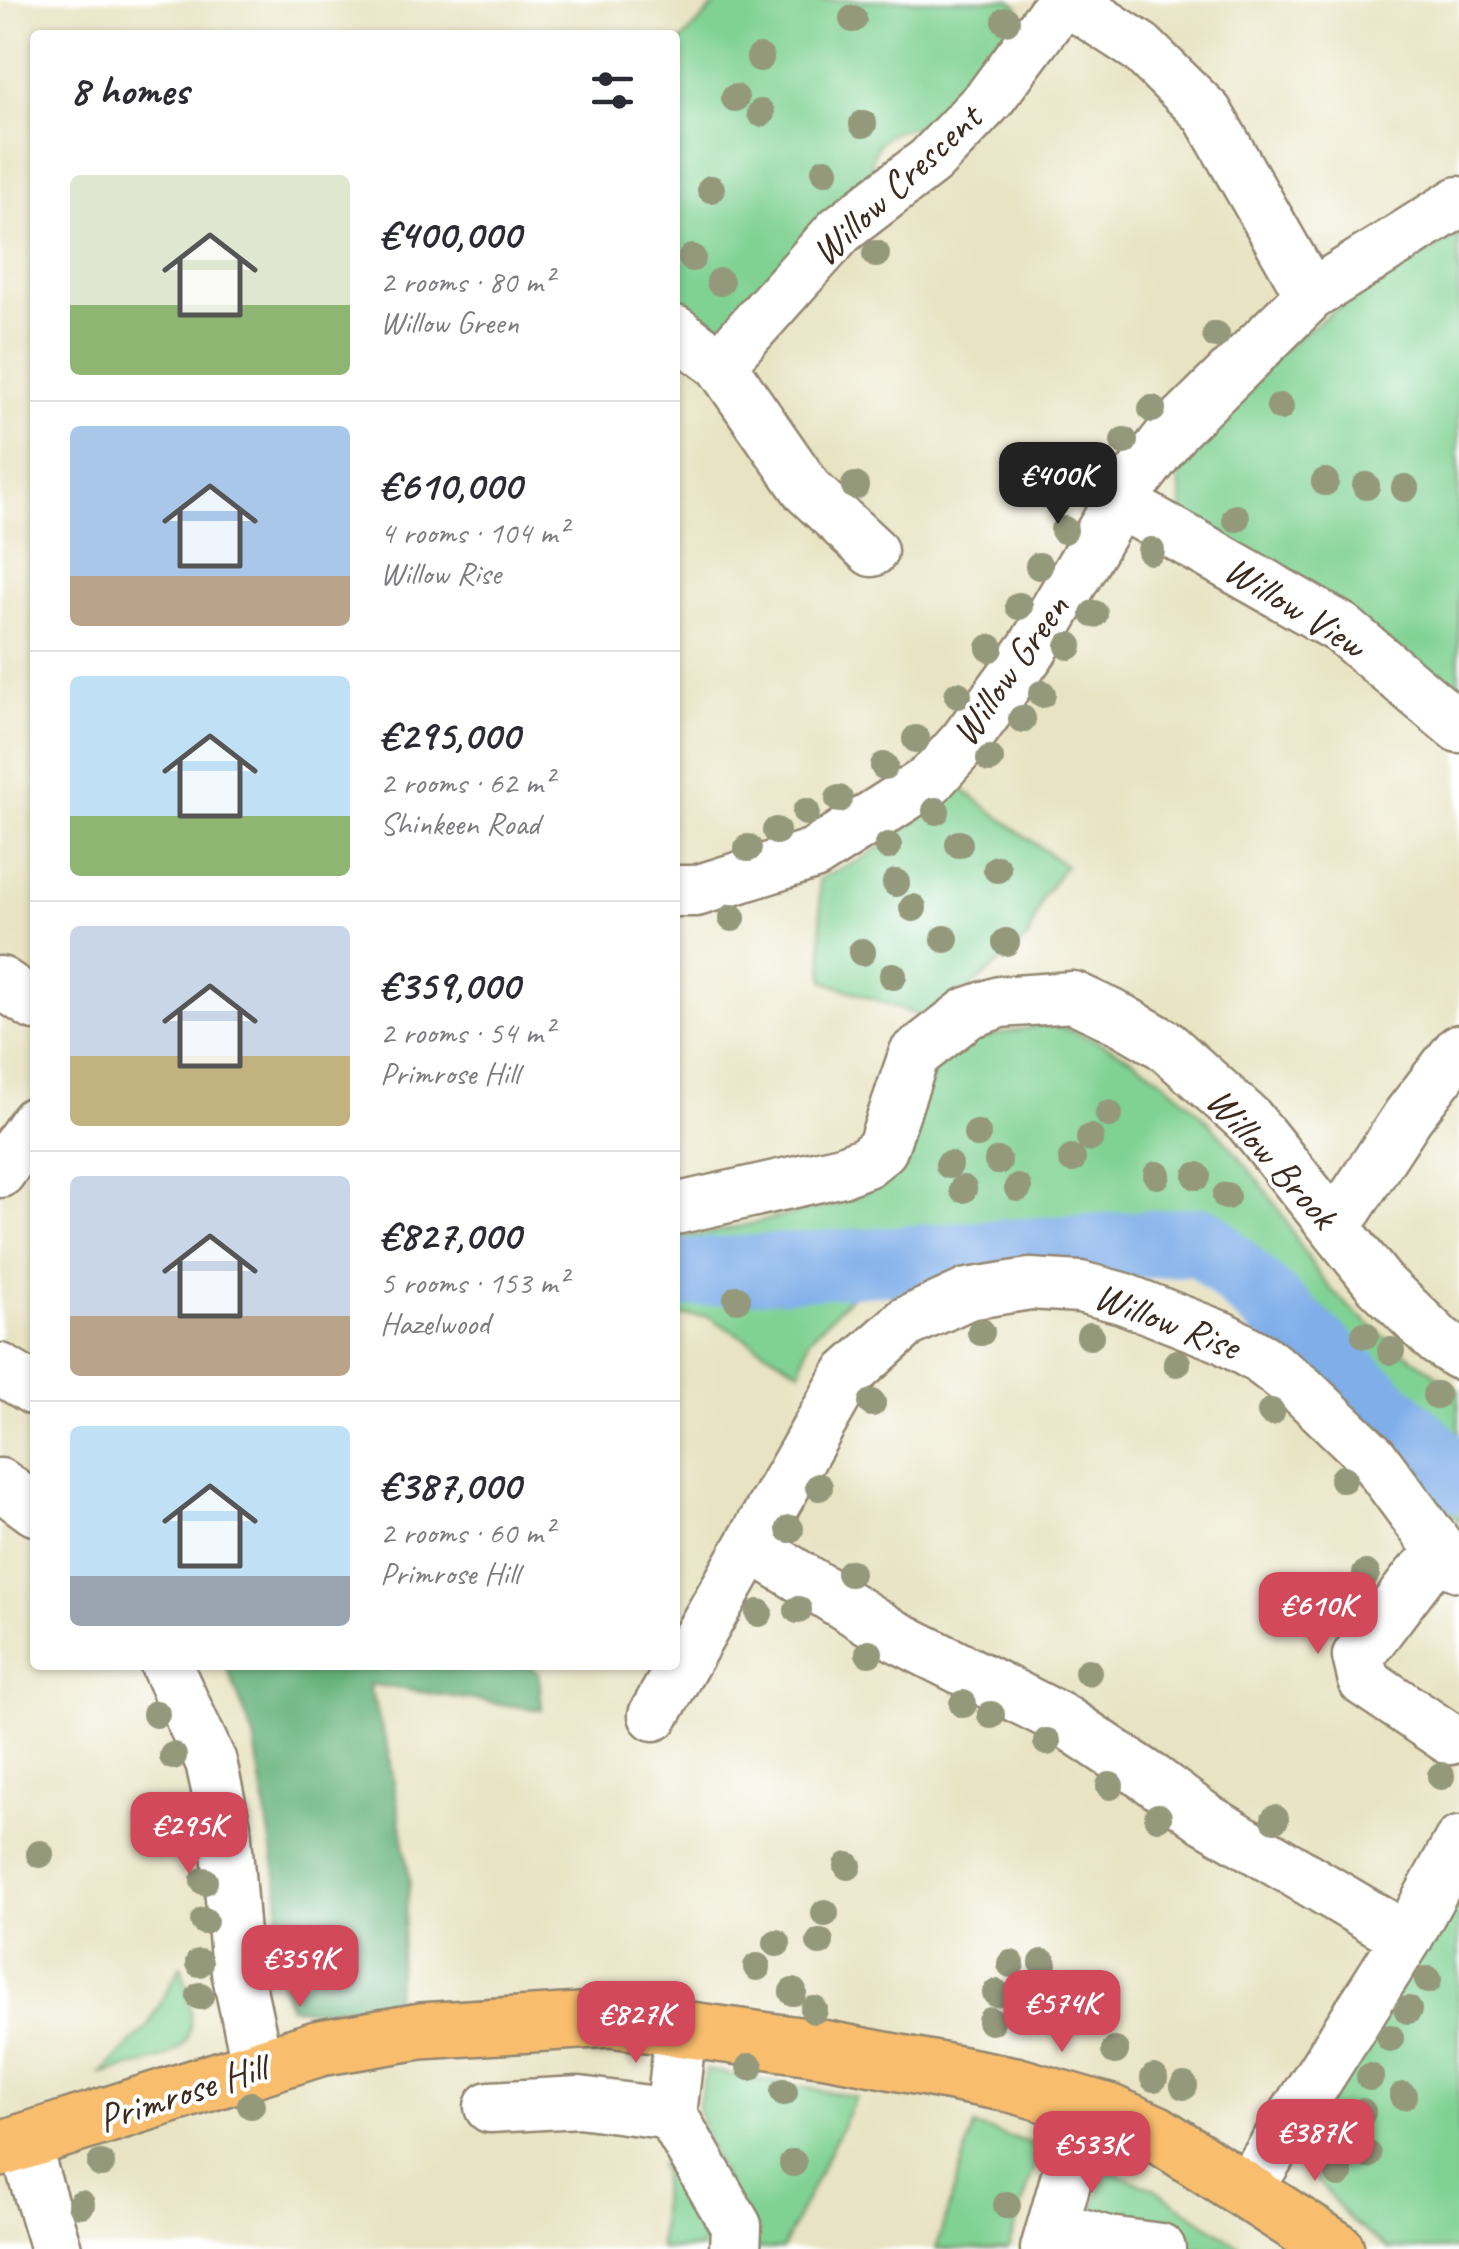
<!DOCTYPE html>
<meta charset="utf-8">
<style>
:root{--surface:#fff;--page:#f2f2f3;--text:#2b2b33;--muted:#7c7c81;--line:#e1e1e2;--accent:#d1495b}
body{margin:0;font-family:Caveat,sans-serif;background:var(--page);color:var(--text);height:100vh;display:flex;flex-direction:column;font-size:38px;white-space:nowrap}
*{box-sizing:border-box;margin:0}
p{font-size:32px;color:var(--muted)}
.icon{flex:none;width:55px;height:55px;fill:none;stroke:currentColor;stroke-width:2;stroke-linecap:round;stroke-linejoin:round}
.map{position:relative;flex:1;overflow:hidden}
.panel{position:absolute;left:30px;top:30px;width:650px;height:1640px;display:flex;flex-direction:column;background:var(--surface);border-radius:10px;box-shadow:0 2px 8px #0004}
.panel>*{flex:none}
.price{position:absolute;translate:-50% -85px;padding:0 22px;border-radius:20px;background:var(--accent);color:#fff;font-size:32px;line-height:65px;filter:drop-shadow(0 2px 5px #0008)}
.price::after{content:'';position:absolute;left:50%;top:60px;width:30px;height:22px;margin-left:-15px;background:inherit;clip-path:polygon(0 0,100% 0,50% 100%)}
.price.current{background:#222;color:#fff}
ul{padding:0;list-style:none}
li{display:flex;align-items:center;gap:30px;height:250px;padding:0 40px}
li+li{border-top:2px solid var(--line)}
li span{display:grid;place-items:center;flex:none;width:280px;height:200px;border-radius:10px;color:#555}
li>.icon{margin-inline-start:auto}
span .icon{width:120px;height:120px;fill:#fffc;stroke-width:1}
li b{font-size:42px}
h2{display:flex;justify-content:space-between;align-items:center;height:120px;padding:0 40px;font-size:42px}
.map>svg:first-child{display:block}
.green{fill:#80d293;stroke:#5e7e58;stroke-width:2.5}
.forest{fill:#68b47d;stroke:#526f4e;stroke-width:2.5}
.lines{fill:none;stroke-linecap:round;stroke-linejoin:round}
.river{stroke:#7faee9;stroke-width:68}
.minor-casing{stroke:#928670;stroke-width:55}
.major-casing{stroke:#928670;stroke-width:60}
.minor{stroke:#fff;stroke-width:50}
.major{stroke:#f9be6d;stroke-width:55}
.tree{fill:#94997b}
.labels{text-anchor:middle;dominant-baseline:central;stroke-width:8;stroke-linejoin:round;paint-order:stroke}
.street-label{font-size:40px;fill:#3b2a1e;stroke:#fff}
</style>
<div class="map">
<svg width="1459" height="2249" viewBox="0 0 1459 2249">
<rect width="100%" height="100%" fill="#fff"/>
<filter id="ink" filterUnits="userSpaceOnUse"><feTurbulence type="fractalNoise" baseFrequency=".01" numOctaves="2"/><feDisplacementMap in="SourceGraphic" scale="20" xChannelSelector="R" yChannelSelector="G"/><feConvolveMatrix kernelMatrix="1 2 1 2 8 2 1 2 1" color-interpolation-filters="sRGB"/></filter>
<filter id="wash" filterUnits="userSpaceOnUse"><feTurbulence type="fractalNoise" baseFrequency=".0048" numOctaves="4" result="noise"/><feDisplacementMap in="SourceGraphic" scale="40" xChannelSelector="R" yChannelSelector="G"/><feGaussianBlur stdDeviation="2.25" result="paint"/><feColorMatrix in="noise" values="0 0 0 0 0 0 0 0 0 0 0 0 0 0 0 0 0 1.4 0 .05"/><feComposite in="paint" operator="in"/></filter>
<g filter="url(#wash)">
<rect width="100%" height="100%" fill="#e8e3c2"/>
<path class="green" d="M 720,0 L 1011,0 L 1018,7 L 1023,20 L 951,127 C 906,127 868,124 871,181 L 726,327 L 708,331 L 675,309 L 675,48 Z
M 1459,235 L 1459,702 L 1184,520 L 1178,470 C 1208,428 1238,386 1278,353 C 1334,306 1396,272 1459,235 Z
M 962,789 L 1065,866 L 1043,896 L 1028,938 L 974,985 L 919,1016 L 824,981 L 819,879 L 859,861 Z
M 1047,1024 C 1148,1049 1210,1115 1270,1197 C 1291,1225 1305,1260 1328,1286 C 1362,1323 1417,1362 1459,1390 L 1459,1522 C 1388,1445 1277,1302 1179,1269 C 1137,1255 1087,1257 1043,1260 C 1008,1263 971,1264 938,1278 C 925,1284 912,1295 900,1303 L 871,1276 L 809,1339 L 800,1371 L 707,1316 L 675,1316 L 675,1238 L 715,1232 L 845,1202 L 874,1188 L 888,1170 L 921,1107 L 939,1060 L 969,1041 Z
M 1459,1857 L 1459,2249 L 1388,2249 L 1351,2221 L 1316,2179 L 1315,2167 L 1323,2142 L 1311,2111 Z
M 181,1966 C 206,2059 182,2054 101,2074 L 148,2026 Z
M 706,2070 L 856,2097 L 782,2249 L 754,2249 L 703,2130 L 698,2107 Z
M 974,2126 L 1039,2146 L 1037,2159 L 1008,2249 L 936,2249 Z
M 662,2162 L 702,2220 L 705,2229 L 702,2249 L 660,2249 L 662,2171 L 659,2165 Z
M 1105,2170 L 1155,2189 L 1244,2249 L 1115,2249 L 1094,2209 Z"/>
<path class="forest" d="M 226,1665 L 526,1665 L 539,1673 L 542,1710 L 368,1684 L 389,1752 L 410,1881 L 394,2005 L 310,2010 L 290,2007 L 281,1983 L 278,1887 L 254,1737 Z"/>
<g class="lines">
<path class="river" d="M 675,1274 L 1202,1241 L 1459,1479"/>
</g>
</g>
<g filter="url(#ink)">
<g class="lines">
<defs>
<path id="minor" d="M 1067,0 L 1141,48 L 1207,113 L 1311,295
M 675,331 L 720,364 L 808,491 L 872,551
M 720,364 L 840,230 L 930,161 L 990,98 L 1063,0
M 1119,502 L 1341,628 L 1459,727
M 675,891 L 696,891 L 814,854 L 930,780 L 965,741 L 1033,648 L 1119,502 L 1175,429 L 1311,295 L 1459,202
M 0,982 L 35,1005
M 0,1172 L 35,1122
M 675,1209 L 842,1171 L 866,1162 L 882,1149 L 914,1055 L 968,1013 L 1000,1002 L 1073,997 L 1122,1020 L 1165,1045 L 1249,1120 L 1380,1284 L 1438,1340 L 1459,1354
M 1335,1227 L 1408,1116 L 1459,1050
M 0,1369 L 35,1390
M 0,1484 L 35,1510
M 752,1547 L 892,1634 L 1063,1720 L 1153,1780 L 1206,1819 L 1407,1938
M 1443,1553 L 1419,1576 L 1358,1656 L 1364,1681 L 1450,1739
M 166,1665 L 211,1762 L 225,1826 L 237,1971 L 258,2068
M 654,1715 L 848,1375 L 907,1322 L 968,1294 L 1030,1284 L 1080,1287 L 1122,1298 L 1222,1337 L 1261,1359 L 1302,1390 L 1372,1457 L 1443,1553 L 1459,1566
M 490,2107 L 579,2102 L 671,2114 L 736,2226 L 735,2249
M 671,2114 L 681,2029
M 24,2143 L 56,2249
M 1247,2190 L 1407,1938 L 1459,1842
M 1054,2226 L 1108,2242 L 1160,2249
M 1046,2249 L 1068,2172"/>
<path id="major" d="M 0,2149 L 320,2048 L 421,2031 L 611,2019 L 827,2049 L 1015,2085 L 1108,2112 L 1156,2133 L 1336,2249"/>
</defs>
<use href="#minor" class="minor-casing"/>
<use href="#major" class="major-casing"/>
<use href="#minor" class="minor"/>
<use href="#major" class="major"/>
</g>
<g class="tree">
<circle cx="853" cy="19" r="14"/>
<circle cx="1006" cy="21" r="14"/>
<circle cx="760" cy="58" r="14"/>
<circle cx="735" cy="98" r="14"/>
<circle cx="761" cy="113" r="14"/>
<circle cx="863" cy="124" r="14"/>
<circle cx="825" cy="171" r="14"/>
<circle cx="711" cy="189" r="14"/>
<circle cx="876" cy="254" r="14"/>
<circle cx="692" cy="258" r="14"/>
<circle cx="720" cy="282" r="14"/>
<circle cx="1216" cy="335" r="14"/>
<circle cx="1280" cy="407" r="14"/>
<circle cx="1152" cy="409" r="14"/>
<circle cx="1124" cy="441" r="14"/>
<circle cx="1325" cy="482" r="14"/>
<circle cx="855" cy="486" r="14"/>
<circle cx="1366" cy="486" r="14"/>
<circle cx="1405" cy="488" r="14"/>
<circle cx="1236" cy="518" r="14"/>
<circle cx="1064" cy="530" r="14"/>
<circle cx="1151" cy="551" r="14"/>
<circle cx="1039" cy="566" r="14"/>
<circle cx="1019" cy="606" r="14"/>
<circle cx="1094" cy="614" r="14"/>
<circle cx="1069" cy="646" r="14"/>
<circle cx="990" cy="648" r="14"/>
<circle cx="1042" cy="694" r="14"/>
<circle cx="958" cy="695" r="14"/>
<circle cx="1022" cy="719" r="14"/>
<circle cx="916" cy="739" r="14"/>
<circle cx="990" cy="759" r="14"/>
<circle cx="884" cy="766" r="14"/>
<circle cx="839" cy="799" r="14"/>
<circle cx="936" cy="811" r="14"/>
<circle cx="806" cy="812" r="14"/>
<circle cx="776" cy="831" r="14"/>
<circle cx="959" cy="844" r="14"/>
<circle cx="888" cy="846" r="14"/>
<circle cx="748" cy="848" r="14"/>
<circle cx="997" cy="869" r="14"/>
<circle cx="896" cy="883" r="14"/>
<circle cx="913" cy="908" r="14"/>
<circle cx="732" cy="918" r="14"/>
<circle cx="945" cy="939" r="14"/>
<circle cx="1006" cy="942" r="14"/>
<circle cx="862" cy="952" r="14"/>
<circle cx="893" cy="976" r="14"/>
<circle cx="1109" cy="1114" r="14"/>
<circle cx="977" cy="1134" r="14"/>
<circle cx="1090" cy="1138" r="14"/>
<circle cx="1072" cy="1159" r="14"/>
<circle cx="998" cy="1161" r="14"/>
<circle cx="949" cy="1165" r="14"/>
<circle cx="1157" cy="1175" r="14"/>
<circle cx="1197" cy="1176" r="14"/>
<circle cx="1018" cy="1188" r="14"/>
<circle cx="963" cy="1189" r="14"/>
<circle cx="1226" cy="1196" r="14"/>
<circle cx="737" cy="1299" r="14"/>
<circle cx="981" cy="1332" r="14"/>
<circle cx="1365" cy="1335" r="14"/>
<circle cx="1090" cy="1336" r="14"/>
<circle cx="1391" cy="1351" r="14"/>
<circle cx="1177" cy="1363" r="14"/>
<circle cx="1436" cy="1395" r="14"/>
<circle cx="872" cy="1403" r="14"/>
<circle cx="1271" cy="1412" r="14"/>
<circle cx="1343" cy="1479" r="14"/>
<circle cx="819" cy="1487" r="14"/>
<circle cx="790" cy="1529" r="14"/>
<circle cx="850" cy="1573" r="14"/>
<circle cx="1366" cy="1574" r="14"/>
<circle cx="1339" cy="1595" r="14"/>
<circle cx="798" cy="1610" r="14"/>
<circle cx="759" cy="1613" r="14"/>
<circle cx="869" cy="1653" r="14"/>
<circle cx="1088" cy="1672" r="14"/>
<circle cx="963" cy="1704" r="14"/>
<circle cx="156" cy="1714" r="14"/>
<circle cx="991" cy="1715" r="14"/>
<circle cx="1047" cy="1742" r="14"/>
<circle cx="173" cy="1756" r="14"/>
<circle cx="1441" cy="1776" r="14"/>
<circle cx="1110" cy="1786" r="14"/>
<circle cx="1158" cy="1817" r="14"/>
<circle cx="1275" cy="1819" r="14"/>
<circle cx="40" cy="1854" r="14"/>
<circle cx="848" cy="1866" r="14"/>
<circle cx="204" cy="1881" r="14"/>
<circle cx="825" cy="1913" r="14"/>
<circle cx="204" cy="1921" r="14"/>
<circle cx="820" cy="1942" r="14"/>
<circle cx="777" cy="1943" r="14"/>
<circle cx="199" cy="1963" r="14"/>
<circle cx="1043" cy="1963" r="14"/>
<circle cx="1011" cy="1964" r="14"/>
<circle cx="757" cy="1967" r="14"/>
<circle cx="1428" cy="1980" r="14"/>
<circle cx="793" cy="1992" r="14"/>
<circle cx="996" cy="1993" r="14"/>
<circle cx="200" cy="1996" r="14"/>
<circle cx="1101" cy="2001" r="14"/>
<circle cx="814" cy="2010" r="14"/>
<circle cx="1408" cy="2010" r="14"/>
<circle cx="1072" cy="2011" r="14"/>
<circle cx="991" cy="2021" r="14"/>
<circle cx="1390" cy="2038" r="14"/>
<circle cx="1115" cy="2051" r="14"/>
<circle cx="750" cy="2067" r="14"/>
<circle cx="1370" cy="2077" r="14"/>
<circle cx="1154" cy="2078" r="14"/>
<circle cx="1184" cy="2086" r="14"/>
<circle cx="784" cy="2092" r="14"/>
<circle cx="1403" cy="2096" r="14"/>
<circle cx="251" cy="2105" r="14"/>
<circle cx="1362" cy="2112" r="14"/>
<circle cx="1342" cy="2133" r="14"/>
<circle cx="1070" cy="2136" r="14"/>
<circle cx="1368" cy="2155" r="14"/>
<circle cx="793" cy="2163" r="14"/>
<circle cx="101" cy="2164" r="14"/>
<circle cx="1339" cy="2174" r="14"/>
<circle cx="81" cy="2204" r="14"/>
<circle cx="1007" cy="2205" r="14"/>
</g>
</g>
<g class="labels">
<g class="street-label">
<text transform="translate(896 185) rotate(-43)">Willow Crescent</text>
<text transform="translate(1295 607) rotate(32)">Willow View</text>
<text transform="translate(1010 670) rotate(-55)">Willow Green</text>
<text transform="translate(1272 1158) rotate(48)">Willow Brook</text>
<text transform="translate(1167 1321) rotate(21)">Willow Rise</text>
<text transform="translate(182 2093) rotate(-18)">Primrose Hill</text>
</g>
</g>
</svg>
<b class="price current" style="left:1058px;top:527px">€400K</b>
<b class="price" style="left:1318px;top:1657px">€610K</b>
<b class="price" style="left:189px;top:1877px">€295K</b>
<b class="price" style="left:300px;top:2010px">€359K</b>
<b class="price" style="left:1062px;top:2055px">€574K</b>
<b class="price" style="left:636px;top:2066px">€827K</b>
<b class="price" style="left:1315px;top:2184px">€387K</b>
<b class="price" style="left:1092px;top:2196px">€533K</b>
<section class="panel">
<h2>8 homes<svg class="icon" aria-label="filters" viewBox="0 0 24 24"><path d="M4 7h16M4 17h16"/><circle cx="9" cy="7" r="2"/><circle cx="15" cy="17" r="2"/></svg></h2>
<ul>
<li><span style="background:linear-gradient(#dfe7d0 65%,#8fb573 0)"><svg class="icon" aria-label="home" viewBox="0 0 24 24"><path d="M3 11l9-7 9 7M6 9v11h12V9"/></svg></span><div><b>€400,000</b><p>2 rooms · 80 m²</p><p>Willow Green</p></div></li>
<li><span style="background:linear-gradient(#a9c7e8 75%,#b9a48a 0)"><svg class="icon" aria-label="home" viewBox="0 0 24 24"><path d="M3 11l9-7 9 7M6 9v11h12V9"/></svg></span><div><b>€610,000</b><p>4 rooms · 104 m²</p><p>Willow Rise</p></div></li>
<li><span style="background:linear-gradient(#bfe0f5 70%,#8fb573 0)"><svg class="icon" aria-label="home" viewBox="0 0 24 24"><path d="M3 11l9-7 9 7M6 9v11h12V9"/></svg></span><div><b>€295,000</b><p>2 rooms · 62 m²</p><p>Shinkeen Road</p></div></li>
<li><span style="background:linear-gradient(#c9d6e8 65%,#c2b280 0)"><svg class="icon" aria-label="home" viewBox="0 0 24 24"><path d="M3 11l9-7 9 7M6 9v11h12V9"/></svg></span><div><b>€359,000</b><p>2 rooms · 54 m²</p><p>Primrose Hill</p></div></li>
<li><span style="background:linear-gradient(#c9d6e8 70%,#b9a48a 0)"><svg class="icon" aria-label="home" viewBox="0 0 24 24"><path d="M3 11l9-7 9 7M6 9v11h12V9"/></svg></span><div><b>€827,000</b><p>5 rooms · 153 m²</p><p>Hazelwood</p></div></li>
<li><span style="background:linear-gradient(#bfe0f5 75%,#9aa5b1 0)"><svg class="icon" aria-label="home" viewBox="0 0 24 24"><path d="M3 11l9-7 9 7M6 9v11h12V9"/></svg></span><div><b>€387,000</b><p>2 rooms · 60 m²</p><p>Primrose Hill</p></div></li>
</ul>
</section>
</div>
